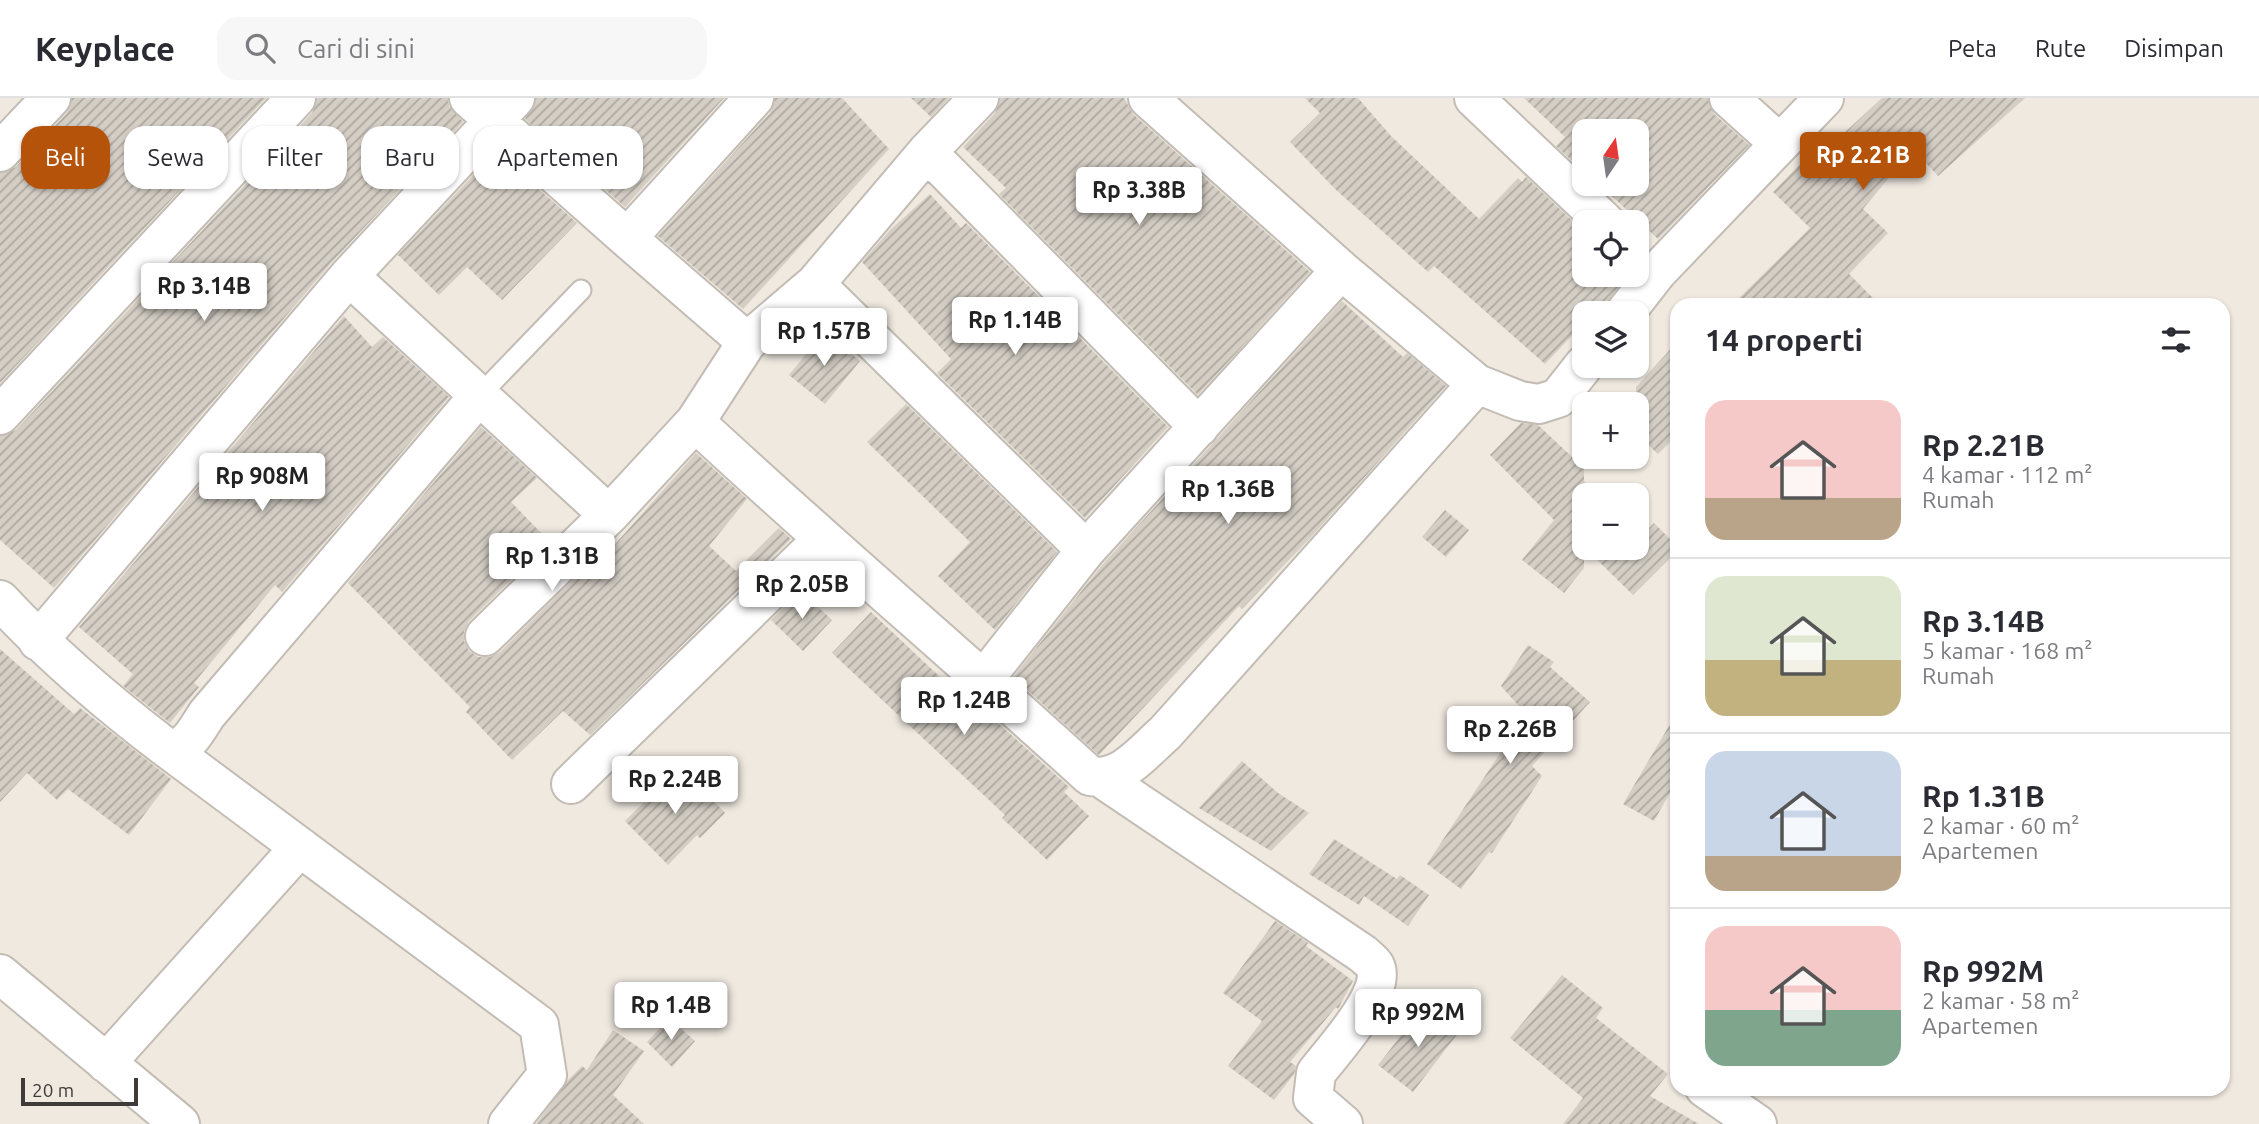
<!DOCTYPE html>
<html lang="id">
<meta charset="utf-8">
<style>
:root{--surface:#fff;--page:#f7f7f7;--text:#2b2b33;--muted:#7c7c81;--line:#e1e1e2;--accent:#b45309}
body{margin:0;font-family:Ubuntu,sans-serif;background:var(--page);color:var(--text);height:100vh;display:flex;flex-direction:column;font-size:26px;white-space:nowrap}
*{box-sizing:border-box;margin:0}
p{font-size:23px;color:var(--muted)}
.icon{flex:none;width:38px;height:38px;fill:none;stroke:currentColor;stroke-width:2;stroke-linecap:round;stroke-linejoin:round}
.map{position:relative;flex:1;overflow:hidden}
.panel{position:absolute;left:1670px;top:200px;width:560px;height:798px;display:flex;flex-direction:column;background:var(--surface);border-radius:21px;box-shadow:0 2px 5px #0004}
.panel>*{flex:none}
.guide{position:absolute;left:21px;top:28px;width:665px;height:63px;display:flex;gap:14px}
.needle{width:46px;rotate:13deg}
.fabs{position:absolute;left:1572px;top:21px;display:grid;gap:14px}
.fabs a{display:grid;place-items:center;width:77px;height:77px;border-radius:14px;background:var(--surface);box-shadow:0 2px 5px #0004;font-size:35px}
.scale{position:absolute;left:21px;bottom:18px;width:117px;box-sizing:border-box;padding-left:7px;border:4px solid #3e3b38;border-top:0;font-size:19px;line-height:24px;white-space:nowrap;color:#3e3b38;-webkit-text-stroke:5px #efe9e0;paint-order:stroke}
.price{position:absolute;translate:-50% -60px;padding:0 16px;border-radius:7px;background:#fff;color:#222;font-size:23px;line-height:46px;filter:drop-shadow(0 2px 4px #0008)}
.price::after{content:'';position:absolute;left:50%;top:42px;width:21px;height:16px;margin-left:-10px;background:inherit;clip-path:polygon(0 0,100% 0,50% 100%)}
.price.current{background:var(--accent);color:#fff}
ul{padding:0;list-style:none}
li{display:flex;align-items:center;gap:21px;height:175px;padding:0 35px}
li+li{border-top:2px solid var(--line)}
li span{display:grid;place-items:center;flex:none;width:196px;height:140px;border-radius:21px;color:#555}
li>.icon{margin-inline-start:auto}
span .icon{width:84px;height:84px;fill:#fffc;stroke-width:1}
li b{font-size:30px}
h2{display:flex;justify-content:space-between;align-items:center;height:84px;padding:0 35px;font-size:30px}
.chip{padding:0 24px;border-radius:21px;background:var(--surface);box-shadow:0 2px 5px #0004;font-size:24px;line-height:63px}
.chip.current{background:var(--accent);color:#fff}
header{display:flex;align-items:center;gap:42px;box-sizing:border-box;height:98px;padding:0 35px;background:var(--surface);border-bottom:2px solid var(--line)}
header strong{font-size:33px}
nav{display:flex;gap:38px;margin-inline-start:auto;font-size:24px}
.search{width:490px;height:63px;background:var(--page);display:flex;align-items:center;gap:18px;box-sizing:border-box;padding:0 24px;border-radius:21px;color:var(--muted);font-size:26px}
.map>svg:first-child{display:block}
.building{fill:url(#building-hatch)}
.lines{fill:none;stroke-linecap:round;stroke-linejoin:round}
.lane-casing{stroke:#c2bcb4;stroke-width:23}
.street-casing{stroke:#c2bcb4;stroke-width:42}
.lane{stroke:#fff;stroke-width:19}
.street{stroke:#fff;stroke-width:38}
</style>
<header>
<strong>Keyplace</strong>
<div class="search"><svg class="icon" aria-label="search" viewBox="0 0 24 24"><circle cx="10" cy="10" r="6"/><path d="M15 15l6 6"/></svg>Cari di sini</div>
<nav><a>Peta</a><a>Rute</a><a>Disimpan</a></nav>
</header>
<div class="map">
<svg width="2259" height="1026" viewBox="0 0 2259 1026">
<defs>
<pattern id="building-hatch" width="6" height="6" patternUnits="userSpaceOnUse" patternTransform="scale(1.75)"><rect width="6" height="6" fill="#d4cec5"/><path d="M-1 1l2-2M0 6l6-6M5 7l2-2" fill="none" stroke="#ada8a1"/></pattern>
</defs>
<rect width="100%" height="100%" fill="#efe9e0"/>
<path class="building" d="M 72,0 L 266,0 L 0,285 L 0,75 L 16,69 L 67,15 Z
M 317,0 L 448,0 L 449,8 L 463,24 L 332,164 L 54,490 L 0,442 L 0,338 L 16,332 L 312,15 Z
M 536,0 L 724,0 L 625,109 L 525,21 Z
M 775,0 L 842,0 L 889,51 L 743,211 L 658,138 L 770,15 Z
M 911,0 L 949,0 L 931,19 Z
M 1000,0 L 1124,0 L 1133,16 L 1310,174 L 1198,297 L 999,96 L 1006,90 L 963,49 L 995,15 Z
M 1305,0 L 1358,0 L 1391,38 L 1479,121 L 1518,80 L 1522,84 L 1526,79 L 1584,134 L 1584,177 L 1627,177 L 1604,209 L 1601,206 L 1593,215 L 1584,215 L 1584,225 L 1545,266 L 1434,168 L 1428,174 L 1335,91 L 1290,44 L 1320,15 Z
M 1524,0 L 1708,0 L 1714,16 L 1749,47 L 1658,141 L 1599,86 L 1636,86 L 1636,33 L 1584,33 L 1584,74 L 1556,48 L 1565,39 Z
M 1882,0 L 2025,0 L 1938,78 L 1913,51 L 1863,111 L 1888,135 L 1849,176 L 1879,206 L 1733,206 L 1810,130 L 1773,94 L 1808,58 L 1814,63 L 1840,34 L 1843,36 Z
M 496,53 L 577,125 L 502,202 L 467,169 L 439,197 L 398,157 Z
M 930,96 L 961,130 L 966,125 L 1168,329 L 1085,420 L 937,275 L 951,261 L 862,164 L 890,132 Z
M 1342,203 L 1403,259 L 1407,255 L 1446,288 L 1312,438 L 1242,511 L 1239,508 L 1099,657 L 1013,579 L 1103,466 Z
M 344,218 L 372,249 L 383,239 L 449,299 L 282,494 L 275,487 L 194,585 L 199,589 L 170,625 L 123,588 L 133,576 L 79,529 Z
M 824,234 L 860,263 L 825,306 L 789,277 Z
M 1676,245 L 1676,338 L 1658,356 L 1636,336 L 1636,289 Z
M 906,306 L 1057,454 L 995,532 L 938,478 L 970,444 L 867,344 Z
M 1521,325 L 1538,327 L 1584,370 L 1584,383 L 1598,397 L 1584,397 L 1584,470 L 1564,495 L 1522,462 L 1554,422 L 1490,357 Z
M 481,329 L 537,380 L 511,404 L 550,444 L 469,523 L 464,533 L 464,543 L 469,553 L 478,559 L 490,559 L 500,554 L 581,474 L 586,479 L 696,355 L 747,401 L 709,448 L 736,473 L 779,430 L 791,441 L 590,637 L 563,613 L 512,662 L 466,614 L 470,609 L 348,485 Z
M 1445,412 L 1469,432 L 1446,459 L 1422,439 Z
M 1654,425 L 1676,447 L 1676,454 L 1633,497 L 1585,450 L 1636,450 L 1636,435 L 1640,439 Z
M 801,493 L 832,522 L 803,553 L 771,522 Z
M 871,514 L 974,611 L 978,607 L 1069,689 L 1064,694 L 1089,718 L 1047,762 L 1002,720 L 1005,717 L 832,555 Z
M 1528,547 L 1554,564 L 1550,569 L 1590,604 L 1532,668 L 1542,678 L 1492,755 L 1489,754 L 1461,791 L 1427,766 L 1526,616 L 1501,588 Z
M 0,551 L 74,616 L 80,610 L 171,681 L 129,737 L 68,691 L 57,702 L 27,675 L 0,704 Z
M 1676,616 L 1676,684 L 1654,723 L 1623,706 Z
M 1242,663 L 1278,695 L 1309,715 L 1271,753 L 1199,710 Z
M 680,668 L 725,715 L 700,740 L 697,737 L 668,767 L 625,723 Z
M 1334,741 L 1397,781 L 1400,777 L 1429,797 L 1408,828 L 1364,798 L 1359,807 L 1309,776 Z
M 1275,823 L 1308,845 L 1306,848 L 1353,883 L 1338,911 L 1336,909 L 1290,964 L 1296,968 L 1294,976 L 1274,1002 L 1228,968 L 1262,923 L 1223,895 Z
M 1562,877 L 1603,910 L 1596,920 L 1668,976 L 1650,998 L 1699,1026 L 1563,1026 L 1583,1000 L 1510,940 Z
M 1424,908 L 1459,934 L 1413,994 L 1378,967 Z
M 669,920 L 695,943 L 672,969 L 647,944 Z
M 613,932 L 644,953 L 613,997 L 644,1026 L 536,1026 L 568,982 L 582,968 L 587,972 Z"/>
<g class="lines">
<defs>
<path id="lane" d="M 478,299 L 581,192"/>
<path id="street" d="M 469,0 L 627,140
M 515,0 L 349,178 L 609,417
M 979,0 L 927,54 L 815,186 L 747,244 L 695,324 C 825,445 960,559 1090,678 C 1121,684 1143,654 1165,635 L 1477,286
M 1148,0 L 1341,172 L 1477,286 L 1520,303 L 1539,306 L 1558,300 L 1584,267
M 1474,0 L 1605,124
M 1729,0 L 1780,46
M 0,54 L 51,0
M 927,54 L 1199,329
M 815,186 L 1086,452
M 1625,215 L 1657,174 L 1824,0
M 747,244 L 627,140 L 754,0
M 0,317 L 296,0
M 0,502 C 50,556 105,603 164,648 C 186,657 196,632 207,616 L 478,299
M 485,538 L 609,417 L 695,324
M 38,543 L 349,178
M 984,581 L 1086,452 L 1341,172
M 164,648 L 539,927 L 547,977 L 508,1026
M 1103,681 L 1363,856 C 1366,859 1373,864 1375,868 C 1388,894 1332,954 1316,975 L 1313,1000 L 1343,1026
M 571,686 L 822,442
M 0,876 L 180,1026
M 106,965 L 300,749
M 1705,990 L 1757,1026"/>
</defs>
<use href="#lane" class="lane-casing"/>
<use href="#street" class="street-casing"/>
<use href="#lane" class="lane"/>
<use href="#street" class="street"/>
</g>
</svg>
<div class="fabs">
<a><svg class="needle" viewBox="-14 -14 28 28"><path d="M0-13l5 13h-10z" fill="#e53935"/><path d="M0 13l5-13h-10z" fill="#7c7c81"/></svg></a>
<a><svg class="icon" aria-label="locate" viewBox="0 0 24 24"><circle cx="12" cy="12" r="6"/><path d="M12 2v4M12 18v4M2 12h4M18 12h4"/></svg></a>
<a><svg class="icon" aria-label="layers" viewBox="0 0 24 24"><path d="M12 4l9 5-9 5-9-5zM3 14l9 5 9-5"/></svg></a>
<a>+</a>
<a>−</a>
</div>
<div class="scale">20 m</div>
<b class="price current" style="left:1863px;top:94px">Rp 2.21B</b>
<b class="price" style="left:1139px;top:129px">Rp 3.38B</b>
<b class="price" style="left:204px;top:225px">Rp 3.14B</b>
<b class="price" style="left:1015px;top:259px">Rp 1.14B</b>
<b class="price" style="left:824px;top:270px">Rp 1.57B</b>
<b class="price" style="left:262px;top:415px">Rp 908M</b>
<b class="price" style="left:1228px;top:428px">Rp 1.36B</b>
<b class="price" style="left:552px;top:495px">Rp 1.31B</b>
<b class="price" style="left:802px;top:523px">Rp 2.05B</b>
<b class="price" style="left:964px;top:639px">Rp 1.24B</b>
<b class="price" style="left:1510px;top:668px">Rp 2.26B</b>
<b class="price" style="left:675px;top:718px">Rp 2.24B</b>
<b class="price" style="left:671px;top:944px">Rp 1.4B</b>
<b class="price" style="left:1418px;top:951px">Rp 992M</b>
<div class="guide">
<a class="chip current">Beli</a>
<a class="chip">Sewa</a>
<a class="chip">Filter</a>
<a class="chip">Baru</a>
<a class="chip">Apartemen</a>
</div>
<section class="panel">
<h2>14 properti<svg class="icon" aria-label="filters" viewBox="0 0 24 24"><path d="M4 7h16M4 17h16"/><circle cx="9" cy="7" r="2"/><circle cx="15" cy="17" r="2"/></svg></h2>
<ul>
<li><span style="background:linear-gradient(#f6c9c9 70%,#b9a48a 0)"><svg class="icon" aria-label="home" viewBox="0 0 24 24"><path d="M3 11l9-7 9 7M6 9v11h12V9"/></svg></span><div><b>Rp 2.21B</b><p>4 kamar · 112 m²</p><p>Rumah</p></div></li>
<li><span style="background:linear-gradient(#dfe7d0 60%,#c2b280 0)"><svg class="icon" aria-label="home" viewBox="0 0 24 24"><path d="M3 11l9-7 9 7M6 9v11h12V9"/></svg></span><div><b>Rp 3.14B</b><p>5 kamar · 168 m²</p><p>Rumah</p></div></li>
<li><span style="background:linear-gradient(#c9d6e8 75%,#b9a48a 0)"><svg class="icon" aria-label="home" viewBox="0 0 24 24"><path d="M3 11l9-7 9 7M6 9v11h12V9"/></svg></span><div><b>Rp 1.31B</b><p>2 kamar · 60 m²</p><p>Apartemen</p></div></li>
<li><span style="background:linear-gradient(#f6c9c9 60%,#7fa58c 0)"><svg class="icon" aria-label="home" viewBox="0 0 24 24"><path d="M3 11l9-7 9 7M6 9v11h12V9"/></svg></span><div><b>Rp 992M</b><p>2 kamar · 58 m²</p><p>Apartemen</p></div></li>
</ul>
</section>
</div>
